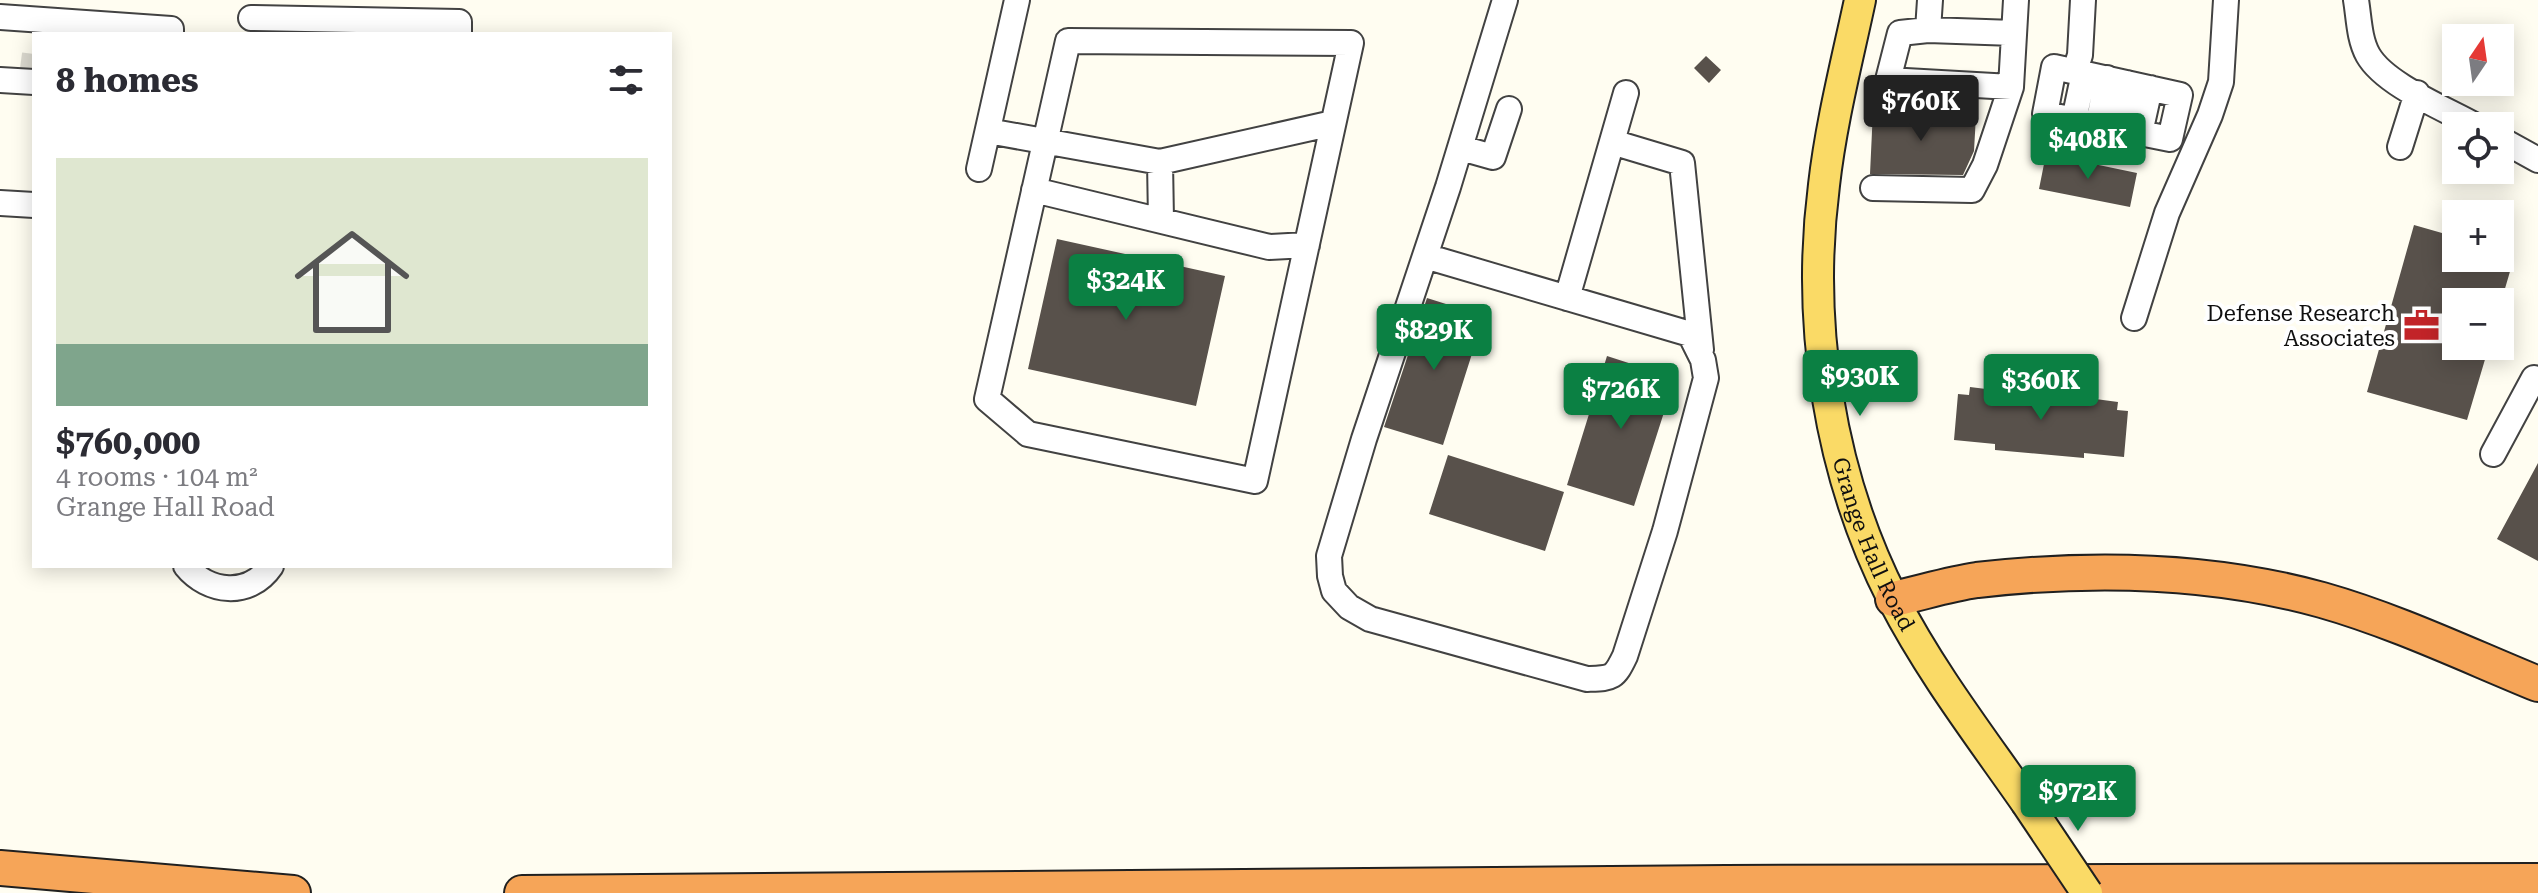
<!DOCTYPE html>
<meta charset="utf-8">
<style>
:root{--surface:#fff;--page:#f2f2f3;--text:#2b2b33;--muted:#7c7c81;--line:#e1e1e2;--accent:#0b8043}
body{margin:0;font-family:"Roboto Serif",serif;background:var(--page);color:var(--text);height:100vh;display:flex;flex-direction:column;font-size:30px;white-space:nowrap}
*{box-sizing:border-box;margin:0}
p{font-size:26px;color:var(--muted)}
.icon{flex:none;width:44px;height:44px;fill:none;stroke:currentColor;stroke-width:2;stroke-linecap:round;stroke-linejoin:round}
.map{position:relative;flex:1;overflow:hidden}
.details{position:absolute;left:32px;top:32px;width:640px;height:536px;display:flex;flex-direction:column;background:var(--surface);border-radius:0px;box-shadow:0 4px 20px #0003}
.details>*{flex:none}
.needle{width:52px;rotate:13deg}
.controls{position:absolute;left:2442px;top:24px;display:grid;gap:16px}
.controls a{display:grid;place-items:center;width:72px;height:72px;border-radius:0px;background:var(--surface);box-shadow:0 4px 20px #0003;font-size:40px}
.price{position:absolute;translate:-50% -68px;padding:0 18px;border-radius:8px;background:var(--accent);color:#fff;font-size:26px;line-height:52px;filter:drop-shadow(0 2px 4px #0008)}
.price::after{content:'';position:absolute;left:50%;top:48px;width:24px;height:18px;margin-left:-12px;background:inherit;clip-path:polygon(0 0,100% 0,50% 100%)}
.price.selected{background:#222;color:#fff}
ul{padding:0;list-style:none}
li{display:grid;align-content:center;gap:16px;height:424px;padding:0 24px}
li+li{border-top:2px solid var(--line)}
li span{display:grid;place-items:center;height:248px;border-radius:0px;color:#555}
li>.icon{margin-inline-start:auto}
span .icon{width:144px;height:144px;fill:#fffc;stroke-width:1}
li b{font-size:34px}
h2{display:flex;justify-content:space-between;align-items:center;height:96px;padding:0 24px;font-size:34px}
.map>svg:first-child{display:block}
.building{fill:#58514b}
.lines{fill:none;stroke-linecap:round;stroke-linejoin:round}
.minor-tunnel{stroke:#dbd9cf;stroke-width:24;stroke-dasharray:24 12;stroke-linecap:butt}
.minor-casing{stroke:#424242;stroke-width:28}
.major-casing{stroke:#202020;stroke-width:34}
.highway-casing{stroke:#202020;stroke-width:38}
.minor{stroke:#fff;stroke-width:24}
.major{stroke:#fada66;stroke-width:30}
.highway{stroke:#f6a558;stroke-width:34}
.major-bridge-casing{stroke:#202020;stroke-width:34;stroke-linecap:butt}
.major-bridge{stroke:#fada66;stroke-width:30}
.labels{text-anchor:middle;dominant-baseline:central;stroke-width:8;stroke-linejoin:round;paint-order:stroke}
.poi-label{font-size:22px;fill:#0f0f0f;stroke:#fff;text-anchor:end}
.street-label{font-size:22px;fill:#0f0f0f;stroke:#fff}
</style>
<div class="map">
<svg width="2538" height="893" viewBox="0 0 2538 893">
<rect width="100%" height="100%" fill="#fffdf1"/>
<path class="building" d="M 1706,56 L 1721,70 L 1709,83 L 1694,68 Z
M 1873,110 L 1976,115 L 1974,151 L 1963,175 L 1870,174 Z
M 2046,154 L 2137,173 L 2130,207 L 2039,189 Z
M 2414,225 L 2456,237 L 2456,258 L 2514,258 L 2501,302 L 2456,302 L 2456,346 L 2489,346 L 2467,420 L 2367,392 Z
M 1057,239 L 1225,276 L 1196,406 L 1028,369 Z
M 1427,298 L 1484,316 L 1443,445 L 1384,427 Z
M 1607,356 L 1675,378 L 1634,506 L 1567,485 Z
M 1970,387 L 2002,391 L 2002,388 L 2023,390 L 2024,387 L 2067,391 L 2067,394 L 2088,396 L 2088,398 L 2118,402 L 2117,410 L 2128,411 L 2124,457 L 2084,453 L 2084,458 L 1995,450 L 1995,444 L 1954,440 L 1958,394 L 1969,395 Z
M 1448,455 L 1564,492 L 1545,551 L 1429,514 Z
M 2538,463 L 2538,561 L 2497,539 Z"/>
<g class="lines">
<path class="minor-tunnel" d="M 32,69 L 34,54"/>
<defs>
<path id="minor" d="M 1930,0 L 1928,30 L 1900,33 L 1888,80 L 2011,87 L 2016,0
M 2356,0 C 2359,18 2359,39 2368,55 C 2385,85 2446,109 2476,126
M 0,17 L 171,29 L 171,34
M 251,18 L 459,22 L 459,34
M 1928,30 L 2014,33
M 1068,41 L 1351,43 L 1255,481 L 1028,434 L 987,399 Z
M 2054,67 L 2180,95 L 2170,139 L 2045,114 Z
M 2075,71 L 2080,55 L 2083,0
M 0,80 L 34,82
M 2074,120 L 2084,73
M 2098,125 L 2107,78
M 2118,129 L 2127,83
M 988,131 L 1160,162 L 1333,123
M 2140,133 L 2150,88
M 2500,139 L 2538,160
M 1612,142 L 1682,163 L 1701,350
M 2400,147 L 2417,93
M 1461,148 L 1493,157 L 1509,109
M 1160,162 L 1161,220
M 979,169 L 1017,0
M 1873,188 L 1972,190 L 1985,165 L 2011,87
M 1034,190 L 1269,247 L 1307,245
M 0,203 L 34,205
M 1425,256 L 1690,334 L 1703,360 L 1706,378 L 1665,531 L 1625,656 C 1614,679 1612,678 1587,679 L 1370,619 L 1349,607 L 1334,591 L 1330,576 L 1329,556 L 1364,439 L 1448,187 L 1505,0
M 1567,298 L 1626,93
M 2134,318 L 2167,213 L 2210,115 L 2221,82 L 2226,0
M 2493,454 L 2534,378 L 2538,380
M 186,566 C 208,593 249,598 271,566"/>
<g id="major">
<path id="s1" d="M 1860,0 C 1847,61 1831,123 1824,185 C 1806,324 1829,474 1893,599 C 1930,671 1980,736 2026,802"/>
</g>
<path id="highway" d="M 1893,599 C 1921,593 1949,584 1977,580 C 2091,567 2210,569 2322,600 C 2396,621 2467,655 2538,684
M 0,868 L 293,893
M 522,893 L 1726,883 L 2538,881"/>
</defs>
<use href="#minor" class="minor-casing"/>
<use href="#major" class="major-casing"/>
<use href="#highway" class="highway-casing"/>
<use href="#minor" class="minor"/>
<use href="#major" class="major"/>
<use href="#highway" class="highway"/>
<defs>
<path id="major-bridge" d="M 2026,802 L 2087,893"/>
</defs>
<use href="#major-bridge" class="major-bridge-casing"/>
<use href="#major-bridge" class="major-bridge"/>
</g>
<defs>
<symbol id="office-bare" viewBox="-9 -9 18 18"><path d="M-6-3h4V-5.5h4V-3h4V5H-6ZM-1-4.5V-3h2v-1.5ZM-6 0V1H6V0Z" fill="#c22428" stroke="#fff" stroke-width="2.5" paint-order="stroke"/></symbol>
</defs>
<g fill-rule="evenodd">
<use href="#office-bare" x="2396" y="300" width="51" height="51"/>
</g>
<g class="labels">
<g class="poi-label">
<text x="2395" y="313">Defense Research<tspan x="2395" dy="25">Associates</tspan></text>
</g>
<g class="street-label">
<text stroke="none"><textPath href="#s1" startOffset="556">Grange Hall Road</textPath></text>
</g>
</g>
</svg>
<div class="controls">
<a><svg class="needle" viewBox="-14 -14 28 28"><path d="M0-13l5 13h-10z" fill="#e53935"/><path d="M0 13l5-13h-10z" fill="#7c7c81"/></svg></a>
<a><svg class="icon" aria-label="locate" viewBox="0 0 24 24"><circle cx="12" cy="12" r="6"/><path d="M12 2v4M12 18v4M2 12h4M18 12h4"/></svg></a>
<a>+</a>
<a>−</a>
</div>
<b class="price selected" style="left:1921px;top:143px">$760K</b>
<b class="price" style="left:2088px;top:181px">$408K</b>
<b class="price" style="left:1126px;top:322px">$324K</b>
<b class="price" style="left:1434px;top:372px">$829K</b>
<b class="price" style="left:1860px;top:418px">$930K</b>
<b class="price" style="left:2041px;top:422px">$360K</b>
<b class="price" style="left:1621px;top:431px">$726K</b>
<b class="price" style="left:2078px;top:833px">$972K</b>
<section class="details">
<h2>8 homes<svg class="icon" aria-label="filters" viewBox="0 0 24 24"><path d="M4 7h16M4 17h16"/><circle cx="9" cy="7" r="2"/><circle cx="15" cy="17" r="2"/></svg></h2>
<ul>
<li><span style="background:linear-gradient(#dfe7d0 75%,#7fa58c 0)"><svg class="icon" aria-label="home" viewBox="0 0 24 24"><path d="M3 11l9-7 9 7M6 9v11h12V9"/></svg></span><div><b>$760,000</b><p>4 rooms · 104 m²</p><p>Grange Hall Road</p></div></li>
</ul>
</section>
</div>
